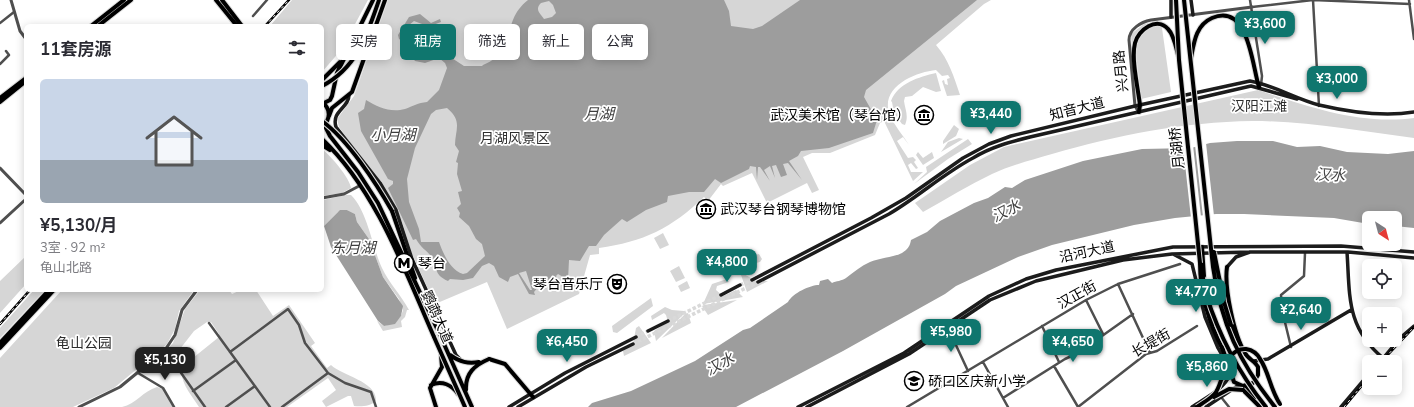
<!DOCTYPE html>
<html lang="zh">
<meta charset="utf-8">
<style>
:root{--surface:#fff;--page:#f7f7f7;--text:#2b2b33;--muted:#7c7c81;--accent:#0f766e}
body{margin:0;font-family:"Nunito Sans","Noto Sans SC",sans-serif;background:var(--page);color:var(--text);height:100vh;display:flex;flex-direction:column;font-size:15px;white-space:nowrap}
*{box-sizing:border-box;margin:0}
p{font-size:13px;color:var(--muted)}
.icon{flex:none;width:22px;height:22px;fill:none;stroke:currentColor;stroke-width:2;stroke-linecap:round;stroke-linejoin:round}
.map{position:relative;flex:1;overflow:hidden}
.drawer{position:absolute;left:24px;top:24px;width:300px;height:268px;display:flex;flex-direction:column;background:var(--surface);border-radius:6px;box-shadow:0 2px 10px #0003}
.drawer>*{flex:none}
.top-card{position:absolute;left:336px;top:24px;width:380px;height:36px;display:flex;gap:8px}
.needle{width:26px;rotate:144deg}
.tools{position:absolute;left:1362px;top:211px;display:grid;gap:8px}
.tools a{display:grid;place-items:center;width:40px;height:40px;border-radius:6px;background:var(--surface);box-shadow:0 2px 10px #0003;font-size:20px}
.price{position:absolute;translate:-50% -34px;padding:0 9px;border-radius:8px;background:var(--accent);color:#fff;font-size:13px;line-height:26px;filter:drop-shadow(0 1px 2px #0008)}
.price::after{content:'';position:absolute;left:50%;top:24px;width:12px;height:9px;margin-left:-6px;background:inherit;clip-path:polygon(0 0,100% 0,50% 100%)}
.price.selected{background:#222;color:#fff}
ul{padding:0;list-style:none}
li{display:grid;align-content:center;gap:8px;height:212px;padding:0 16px}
li span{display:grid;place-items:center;height:124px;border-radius:6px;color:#555}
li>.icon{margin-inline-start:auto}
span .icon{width:72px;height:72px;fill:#fffc;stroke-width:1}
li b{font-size:17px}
h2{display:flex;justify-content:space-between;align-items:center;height:48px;padding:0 16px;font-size:17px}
.tag{padding:0 14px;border-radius:6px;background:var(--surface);box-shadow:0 2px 10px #0003;font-size:14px;line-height:36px}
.tag.selected{background:var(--accent);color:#fff}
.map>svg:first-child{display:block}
.green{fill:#d6d6d6}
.water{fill:#9d9d9d;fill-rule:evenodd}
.pier{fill:#fff}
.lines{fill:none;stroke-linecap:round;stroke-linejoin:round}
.secondary-tunnel{stroke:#d9d9d9;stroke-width:3.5;stroke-dasharray:3.5 2;stroke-linecap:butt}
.primary-casing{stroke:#dbdbdb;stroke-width:6}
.trunk-casing{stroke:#dbdbdb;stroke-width:6}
.minor{stroke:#4f4f4f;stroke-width:2.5}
.tertiary{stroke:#4f4f4f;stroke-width:3}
.secondary{stroke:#1c1c1c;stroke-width:3.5}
.primary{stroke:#000;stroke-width:4}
.trunk{stroke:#000;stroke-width:4}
.rail-casing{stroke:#000;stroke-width:2.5}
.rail{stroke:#fff;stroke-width:1;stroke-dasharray:3;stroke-linecap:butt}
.primary-bridge-casing{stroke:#dbdbdb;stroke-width:6;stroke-linecap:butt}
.trunk-bridge-casing{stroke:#dbdbdb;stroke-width:6;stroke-linecap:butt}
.primary-bridge{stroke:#000;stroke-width:4}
.trunk-bridge{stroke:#000;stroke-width:4}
.labels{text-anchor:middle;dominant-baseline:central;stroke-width:3.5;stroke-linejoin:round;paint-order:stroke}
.street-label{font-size:14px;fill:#000;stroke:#fff}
.park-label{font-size:14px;fill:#2d2d2d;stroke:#fff}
.poi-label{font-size:14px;fill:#000;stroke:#fff;text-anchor:start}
.water-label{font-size:15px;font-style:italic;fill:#3e3e3e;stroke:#fff}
</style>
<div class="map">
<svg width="1414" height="407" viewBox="0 0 1414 407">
<rect width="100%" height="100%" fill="#fff"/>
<path class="green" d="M 292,0 L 368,0 L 341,50 L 322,72 L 322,26 L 270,26 Z
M 388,0 L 991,0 L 984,4 L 936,45 C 949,60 954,77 960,95 L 947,96 L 942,81 L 944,80 L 945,84 L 948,85 L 947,79 L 950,78 L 948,75 L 942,76 L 936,70 C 916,72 881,86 889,113 C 893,124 903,135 909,145 L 903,137 L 897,141 L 908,158 L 913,157 L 916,160 L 914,162 L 918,168 L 916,169 L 911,163 L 908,165 L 911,172 L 923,172 L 913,181 L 884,121 L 880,123 L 875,135 L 830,153 L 812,153 L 803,157 L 819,190 L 812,193 L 807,183 L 767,203 L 752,173 L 723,186 L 721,184 L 708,201 L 704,197 C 672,228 643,242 599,248 L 599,254 L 590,255 L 579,294 L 507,329 L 487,282 L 435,304 L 412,254 L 403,225 L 395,206 L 339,127 L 337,119 L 354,96 Z
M 1161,21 L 1171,92 L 1141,99 L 1136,53 L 1132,52 L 1131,34 L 1144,24 Z
M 936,73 L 941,91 L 936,92 L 923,87 L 912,96 L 905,97 L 904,101 C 905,109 909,116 905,125 L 902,124 L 894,113 L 892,102 L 891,101 C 898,83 919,77 936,73 Z
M 1258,90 C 1309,107 1360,125 1414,118 L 1414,138 C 1360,131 1306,121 1252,121 C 1184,122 1117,135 1052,154 C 1032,160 1011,165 992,174 C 969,185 946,199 923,212 L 915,203 L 970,165 L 1004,147 Z
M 954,125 L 959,129 L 956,136 L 943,144 L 943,141 Z
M 959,138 L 963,139 L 941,152 L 948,142 Z
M 968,139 L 972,144 L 948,159 L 914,184 L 927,172 L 926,167 Z
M 322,149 C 330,155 350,178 351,188 L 342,193 L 322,196 Z
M 918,152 L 923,158 L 932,152 L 934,158 L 923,165 L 916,155 Z
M 346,195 L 351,195 C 368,212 372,247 382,268 C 389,283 401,295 409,310 L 407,310 L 405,317 L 401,321 L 402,327 L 383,331 L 377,321 L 384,326 C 395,323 400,321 403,310 L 399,299 L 383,277 L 369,239 L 357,222 L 355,214 L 347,210 L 338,212 L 324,226 L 322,220 L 323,200 Z
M 663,233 L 669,245 L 660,249 L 654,238 Z
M 759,254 L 762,259 L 760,262 L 724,271 L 722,264 Z
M 26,256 L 26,284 L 0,313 L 0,281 Z
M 679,266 L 685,278 L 676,282 L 670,271 Z
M 744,274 L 756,281 L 768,281 L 747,292 L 741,275 Z
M 727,279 L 729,282 L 717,286 L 716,290 L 723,296 L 736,290 L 743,297 L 703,304 L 712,284 Z
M 687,281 L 690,288 L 681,292 L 678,286 Z
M 34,290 L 45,290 L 0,338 L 0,328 Z
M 62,290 L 194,290 L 179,311 L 175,329 L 167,344 L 114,388 L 73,407 L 0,407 L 0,358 Z
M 200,290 L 229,290 L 232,294 L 241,290 L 256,290 L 273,316 L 289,305 L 315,343 L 311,346 L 327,368 L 331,365 C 342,376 377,381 376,401 C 370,406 362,407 354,406 L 351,396 L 348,396 L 326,407 L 322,401 L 336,390 L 328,378 L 287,407 L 199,407 C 192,396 177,379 183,366 L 219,337 L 219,334 L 211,322 L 207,322 L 194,331 L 173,358 L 158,362 L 156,361 L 173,343 L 185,309 Z
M 651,298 L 653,306 L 617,333 L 613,332 L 612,326 Z
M 737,300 L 708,315 L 702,306 L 704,305 Z
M 665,307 L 672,310 L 684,311 L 685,313 L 656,341 L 654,331 L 668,322 L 666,315 L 664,313 L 652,320 L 651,316 Z
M 688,313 L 691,323 L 662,338 L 685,314 Z
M 639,326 L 651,343 L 624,356 L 623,351 L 633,344 L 636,328 Z
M 157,387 L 163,389 L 173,407 L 122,407 C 136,404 143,391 157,387 Z"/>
<path class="water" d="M 528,0 L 724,0 L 729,11 L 731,26 L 753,29 L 762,26 L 800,0 L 977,0 L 866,90 L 864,97 L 877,120 L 873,133 L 829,148 L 801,151 L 798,156 L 789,161 L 802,180 L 788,163 L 783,164 L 787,175 L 781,177 L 776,165 L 772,166 L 775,178 L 770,166 L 764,170 L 770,181 L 760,167 L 758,167 L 757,180 L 756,167 L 750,166 L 749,169 L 721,183 L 715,179 L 704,192 L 689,192 L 668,196 L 667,202 L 646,210 L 627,222 L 622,219 L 604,235 L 596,246 L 589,246 L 580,261 L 569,260 L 568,280 L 558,274 L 556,276 L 559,282 L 552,290 L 547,279 L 545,278 L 543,289 L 539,286 L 534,292 L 535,295 L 529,294 L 518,274 L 510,277 L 508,282 L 499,277 L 494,266 L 489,263 L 482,266 L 473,278 L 463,280 L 450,279 L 448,281 C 432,274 439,267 431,256 C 426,250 421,248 416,239 L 413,240 L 388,188 L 393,184 L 393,181 L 388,179 L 361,131 L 358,113 L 364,109 L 366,100 C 378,107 390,113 405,109 C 413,106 418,103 427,102 L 439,90 L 447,68 L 445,63 L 439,58 L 425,63 L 415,61 L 412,57 L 412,48 L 399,39 L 398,35 L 409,17 L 420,14 L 431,23 L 440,19 L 441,22 L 425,28 L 426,34 L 422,42 L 429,53 L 438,49 L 464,66 L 482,66 L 483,65 C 520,50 499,23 528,0 ZM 549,1 L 553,5 L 556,13 L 552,17 L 544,19 C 541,14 534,10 541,3 ZM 414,21 L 422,24 L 423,34 L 419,42 L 415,43 L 403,38 L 409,25 ZM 447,108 C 463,121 455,130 455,145 L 459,151 L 456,162 L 458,163 L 457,174 L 462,191 L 458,192 L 461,204 L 457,208 L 460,213 L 459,217 L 469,226 L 476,239 L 482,244 L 485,256 L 467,273 L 463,274 C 450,270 443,253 439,242 L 421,242 L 419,229 L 409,202 L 407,179 L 415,148 L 431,114 L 436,110 ZM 526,271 L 532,290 L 530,290 L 519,273 Z
M 1237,141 L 1273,141 L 1297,147 L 1320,146 L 1347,152 L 1388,154 L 1414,151 L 1414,228 L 1395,226 L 1395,218 L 1369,218 L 1369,224 L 1334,218 L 1244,214 L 1216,214 L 1175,218 L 1134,225 L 1052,245 L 1018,257 L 956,286 L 945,294 L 843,351 L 736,407 L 588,407 L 592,403 L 631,391 L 695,361 L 743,330 L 750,328 L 788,302 C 793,293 810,285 819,285 L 820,281 L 828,279 L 832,283 C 836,281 842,281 846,278 C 854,272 861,266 870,262 C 879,258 895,257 902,253 C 908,249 910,246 911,240 L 927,232 L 940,221 L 974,203 L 988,198 L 1005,187 L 1012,188 L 1025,180 L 1083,161 L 1142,149 L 1191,148 L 1210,143 Z
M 340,210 L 347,210 L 355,214 L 357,222 L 369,239 L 383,277 L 403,306 L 401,316 L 395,324 L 384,326 L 378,321 L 331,247 L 324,226 Z"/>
<path class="pier" d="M 1206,143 L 1214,216 L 1203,217 L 1195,145 Z
M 1193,145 L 1201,217 L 1191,218 L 1183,146 Z"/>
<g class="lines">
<path class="secondary-tunnel" d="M 740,285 L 752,280
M 668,321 L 721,295
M 636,337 L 648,331
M 633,344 L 758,282"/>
<defs>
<path id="primary" d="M 216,0 L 237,26
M 222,0 L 242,26
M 91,26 L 124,0
M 98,26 L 131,0
M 0,98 L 26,78
M 0,102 L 26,81
M 326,123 L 326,128 L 330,136 L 358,172 L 378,203 L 440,335
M 322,139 C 376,190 405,271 434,337
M 322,145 L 330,150
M 1202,247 L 1204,276
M 1210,309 L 1213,324
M 1222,347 L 1234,382 L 1243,386 L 1253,383 L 1258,375 L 1258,367 C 1255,361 1248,359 1245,353 C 1234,335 1224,288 1227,267
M 489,359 L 505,364 L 533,397
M 431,385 C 442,380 452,385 458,394
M 1246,386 L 1256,397
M 436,407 L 430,388 L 442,367 L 441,355"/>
<path id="trunk" d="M 1191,58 C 1194,42 1196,25 1212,18 C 1249,2 1252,66 1259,87
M 322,80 L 340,62
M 322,102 C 331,109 331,119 322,127
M 324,103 L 330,100 L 332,96 L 337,73 L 373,0
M 1139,112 L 1140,105 C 1138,88 1131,59 1135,43 C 1138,30 1157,16 1168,29 C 1174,35 1176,47 1178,55
M 329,116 L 332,108 L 352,92 L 385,0
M 392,211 L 415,278
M 1200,263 C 1200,294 1209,323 1223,350
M 1202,273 L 1206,294
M 1231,325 L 1240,344
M 0,343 L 49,290
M 0,348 L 54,290
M 1243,390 L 1260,407"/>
</defs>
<use href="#primary" class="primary-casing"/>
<use href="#trunk" class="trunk-casing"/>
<path class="minor" d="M 1250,0 L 1262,76 L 1261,85
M 1313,0 L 1319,106
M 1313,0 L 1410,4
M 1409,0 L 1414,39
M 1252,7 L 1313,0
M 253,16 L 267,0
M 0,23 L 14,12
M 0,64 L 9,55 L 6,51
M 1118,284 L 1150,353
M 1086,300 L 1103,334
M 209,323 L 270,407
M 1042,326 L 1059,362
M 948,328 L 968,371
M 1291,347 L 1282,310 L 1281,295 L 1304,276 L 1305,253
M 165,350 L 205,407
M 230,352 L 288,309 L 299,325 L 305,343 L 328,373 L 345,383 L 371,392 L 376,407
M 983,362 L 1008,407
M 1054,366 L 1078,407
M 138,373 L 163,388 L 174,407
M 193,391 L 236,360
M 1221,397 L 1229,407
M 1003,398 L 1065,359 L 1078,353 L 1133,314
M 226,407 L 255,386
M 282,407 L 328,373
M 907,407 L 1086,300 L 1118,284 L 1180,264
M 1078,407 L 1146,354 L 1157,351 L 1197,326"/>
<path class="tertiary" d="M 11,0 L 20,31 L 26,39
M 1138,111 L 1135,106 L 1129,40 C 1129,29 1141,22 1151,20 L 1252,7
M 0,168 L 26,195
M 322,198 L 344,194 L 359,186
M 0,223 L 26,199
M 79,407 L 120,387 L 165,350 L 175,335 L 182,310 L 197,290"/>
<path class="secondary" d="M 1191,0 L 1193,15
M 1171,17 L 1171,0
M 349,95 C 349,108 331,111 336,127 L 380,183 L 396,210 L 412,259 L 456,355 L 460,359
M 1347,252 C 1350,296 1346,327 1383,358
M 1173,254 L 1192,264 L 1205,317 L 1218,348 L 1226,362
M 1227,267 L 1236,257 L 1250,252 L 1348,252 L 1414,258
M 752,280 L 871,218 L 906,198 L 963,158 L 989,144 L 1011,136 L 1135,106 L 1250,81 C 1273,85 1296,99 1319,105 C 1349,112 1384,117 1414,112
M 758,282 L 889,214 C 918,197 943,174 973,158 C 991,147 1010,142 1030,137 L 1251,86 L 1297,99
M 721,295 L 740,285
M 648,331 L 668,321
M 1254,361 L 1268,359 L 1351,310
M 1380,362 L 1400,338 L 1414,326
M 509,407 L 565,373 L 636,337
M 518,407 L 586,367 L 633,344
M 798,407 L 904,353 L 989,296 L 1026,279 L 1056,270 L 1173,247 L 1341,246 L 1414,252
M 807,407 L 909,354 L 990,300 L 1036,281 L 1123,260 L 1172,254 L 1250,252
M 1192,407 C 1205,398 1225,389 1230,374
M 1206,407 L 1239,385
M 1341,407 L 1369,374"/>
<use href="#primary" class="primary"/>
<use href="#trunk" class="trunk"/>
<defs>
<path id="rail" d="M 265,26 L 289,0
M 0,324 L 30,290
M 1381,362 L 1414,327
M 1344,407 L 1369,377"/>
</defs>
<use href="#rail" class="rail-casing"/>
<use href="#rail" class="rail"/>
<defs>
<path id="primary-bridge" d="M 440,335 L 472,407
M 434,337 L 465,407
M 450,355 C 460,362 468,364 479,362
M 466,390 C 465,373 475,365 489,359"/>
<path id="trunk-bridge" d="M 1176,0 L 1179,60 L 1200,263
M 1184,0 L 1213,267 C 1221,324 1239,362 1275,407
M 322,86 C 357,68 367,35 379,0
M 322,121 C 348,140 376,183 392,211
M 1214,252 L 1224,302 L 1231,325
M 1206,294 C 1219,336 1238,372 1266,407
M 1214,397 L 1229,389 L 1243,390
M 1197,407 C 1204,402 1212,398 1216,392 C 1225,378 1224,348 1246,349 C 1252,350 1257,353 1260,359 C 1269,372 1270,389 1280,404"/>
</defs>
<use href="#primary-bridge" class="primary-bridge-casing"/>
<use href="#trunk-bridge" class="trunk-bridge-casing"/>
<use href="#primary-bridge" class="primary-bridge"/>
<use href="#trunk-bridge" class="trunk-bridge"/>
</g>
<defs>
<symbol id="museum-ring" viewBox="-11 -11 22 22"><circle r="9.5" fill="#fff" stroke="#000" stroke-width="1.5"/><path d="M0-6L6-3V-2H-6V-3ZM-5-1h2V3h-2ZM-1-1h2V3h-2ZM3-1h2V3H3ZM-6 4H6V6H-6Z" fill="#000"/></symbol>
<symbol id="metro-ring" viewBox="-11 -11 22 22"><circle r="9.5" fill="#fff" stroke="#000" stroke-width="1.5"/><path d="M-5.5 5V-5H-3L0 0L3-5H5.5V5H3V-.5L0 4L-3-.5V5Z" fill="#000"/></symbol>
<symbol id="theatre-ring" viewBox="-11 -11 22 22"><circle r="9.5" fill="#fff" stroke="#000" stroke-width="1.5"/><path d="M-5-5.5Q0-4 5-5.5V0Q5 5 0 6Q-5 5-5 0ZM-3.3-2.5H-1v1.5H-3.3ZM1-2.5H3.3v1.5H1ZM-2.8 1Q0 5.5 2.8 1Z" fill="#000"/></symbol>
<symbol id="school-ring" viewBox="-11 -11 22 22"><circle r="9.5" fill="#fff" stroke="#000" stroke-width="1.5"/><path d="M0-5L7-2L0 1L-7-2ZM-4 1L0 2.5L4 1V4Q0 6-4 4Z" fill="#000"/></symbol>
</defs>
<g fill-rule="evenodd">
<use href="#museum-ring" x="913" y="104" width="22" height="22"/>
<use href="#museum-ring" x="695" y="198" width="22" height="22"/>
<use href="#metro-ring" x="393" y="252" width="22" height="22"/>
<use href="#theatre-ring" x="606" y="273" width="22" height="22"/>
<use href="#school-ring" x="903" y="370" width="22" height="22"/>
</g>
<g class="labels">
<g class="street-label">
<text transform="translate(1121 71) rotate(-96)">兴月路</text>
<text transform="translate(1077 109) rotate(-14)">知音大道</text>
<text transform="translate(1177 148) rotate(-96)">月湖桥</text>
<text transform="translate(1087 252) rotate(-12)">沿河大道</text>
<text transform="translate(1077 295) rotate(-29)">汉正街</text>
<text transform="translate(437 317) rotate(66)">鹦鹉大道</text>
<text transform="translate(1151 343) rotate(-30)">长堤街</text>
</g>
<g class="park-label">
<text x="1259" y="106">汉阳江滩</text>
<text x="515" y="138">月湖风景区</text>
<text x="84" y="343">龟山公园</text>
</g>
<g class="poi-label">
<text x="910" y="115" text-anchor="end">武汉美术馆（琴台馆）</text>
<text x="720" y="209">武汉琴台钢琴博物馆</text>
<text x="418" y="263">琴台</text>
<text x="603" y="284" text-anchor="end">琴台音乐厅</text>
<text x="928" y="381">硚口区庆新小学</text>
</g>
<g class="water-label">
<text x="599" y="114">月湖</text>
<text x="393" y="135">小月湖</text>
<text transform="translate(1330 175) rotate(3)">汉水</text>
<text transform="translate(1006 211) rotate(-27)">汉水</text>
<text x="353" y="248">东月湖</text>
<text transform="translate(720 364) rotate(-28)">汉水</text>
</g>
</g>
</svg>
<div class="tools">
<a><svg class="needle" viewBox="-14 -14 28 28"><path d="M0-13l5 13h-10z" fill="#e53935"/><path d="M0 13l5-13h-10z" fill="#7c7c81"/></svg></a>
<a><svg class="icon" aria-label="locate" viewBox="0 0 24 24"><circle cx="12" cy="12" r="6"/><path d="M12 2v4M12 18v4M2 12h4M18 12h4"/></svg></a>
<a>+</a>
<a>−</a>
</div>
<b class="price" style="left:1265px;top:45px">¥3,600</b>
<b class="price" style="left:1337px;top:100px">¥3,000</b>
<b class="price" style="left:991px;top:135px">¥3,440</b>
<b class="price" style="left:727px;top:283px">¥4,800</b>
<b class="price" style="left:1196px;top:313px">¥4,770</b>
<b class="price" style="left:1301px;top:331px">¥2,640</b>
<b class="price" style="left:951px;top:353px">¥5,980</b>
<b class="price" style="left:567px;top:363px">¥6,450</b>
<b class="price" style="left:1073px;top:363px">¥4,650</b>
<b class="price selected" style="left:165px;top:381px">¥5,130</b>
<b class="price" style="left:1207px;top:388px">¥5,860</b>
<div class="top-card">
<a class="tag">买房</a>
<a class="tag selected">租房</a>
<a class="tag">筛选</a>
<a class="tag">新上</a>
<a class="tag">公寓</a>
</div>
<section class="drawer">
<h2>11套房源<svg class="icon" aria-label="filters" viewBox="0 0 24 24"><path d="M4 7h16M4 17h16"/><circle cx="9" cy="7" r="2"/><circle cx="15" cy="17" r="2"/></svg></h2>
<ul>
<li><span style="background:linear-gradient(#c9d6e8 65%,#9aa5b1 0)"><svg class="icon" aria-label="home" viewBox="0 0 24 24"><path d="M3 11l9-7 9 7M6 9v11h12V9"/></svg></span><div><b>¥5,130/月</b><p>3室 · 92 m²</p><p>龟山北路</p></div></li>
</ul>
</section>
</div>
